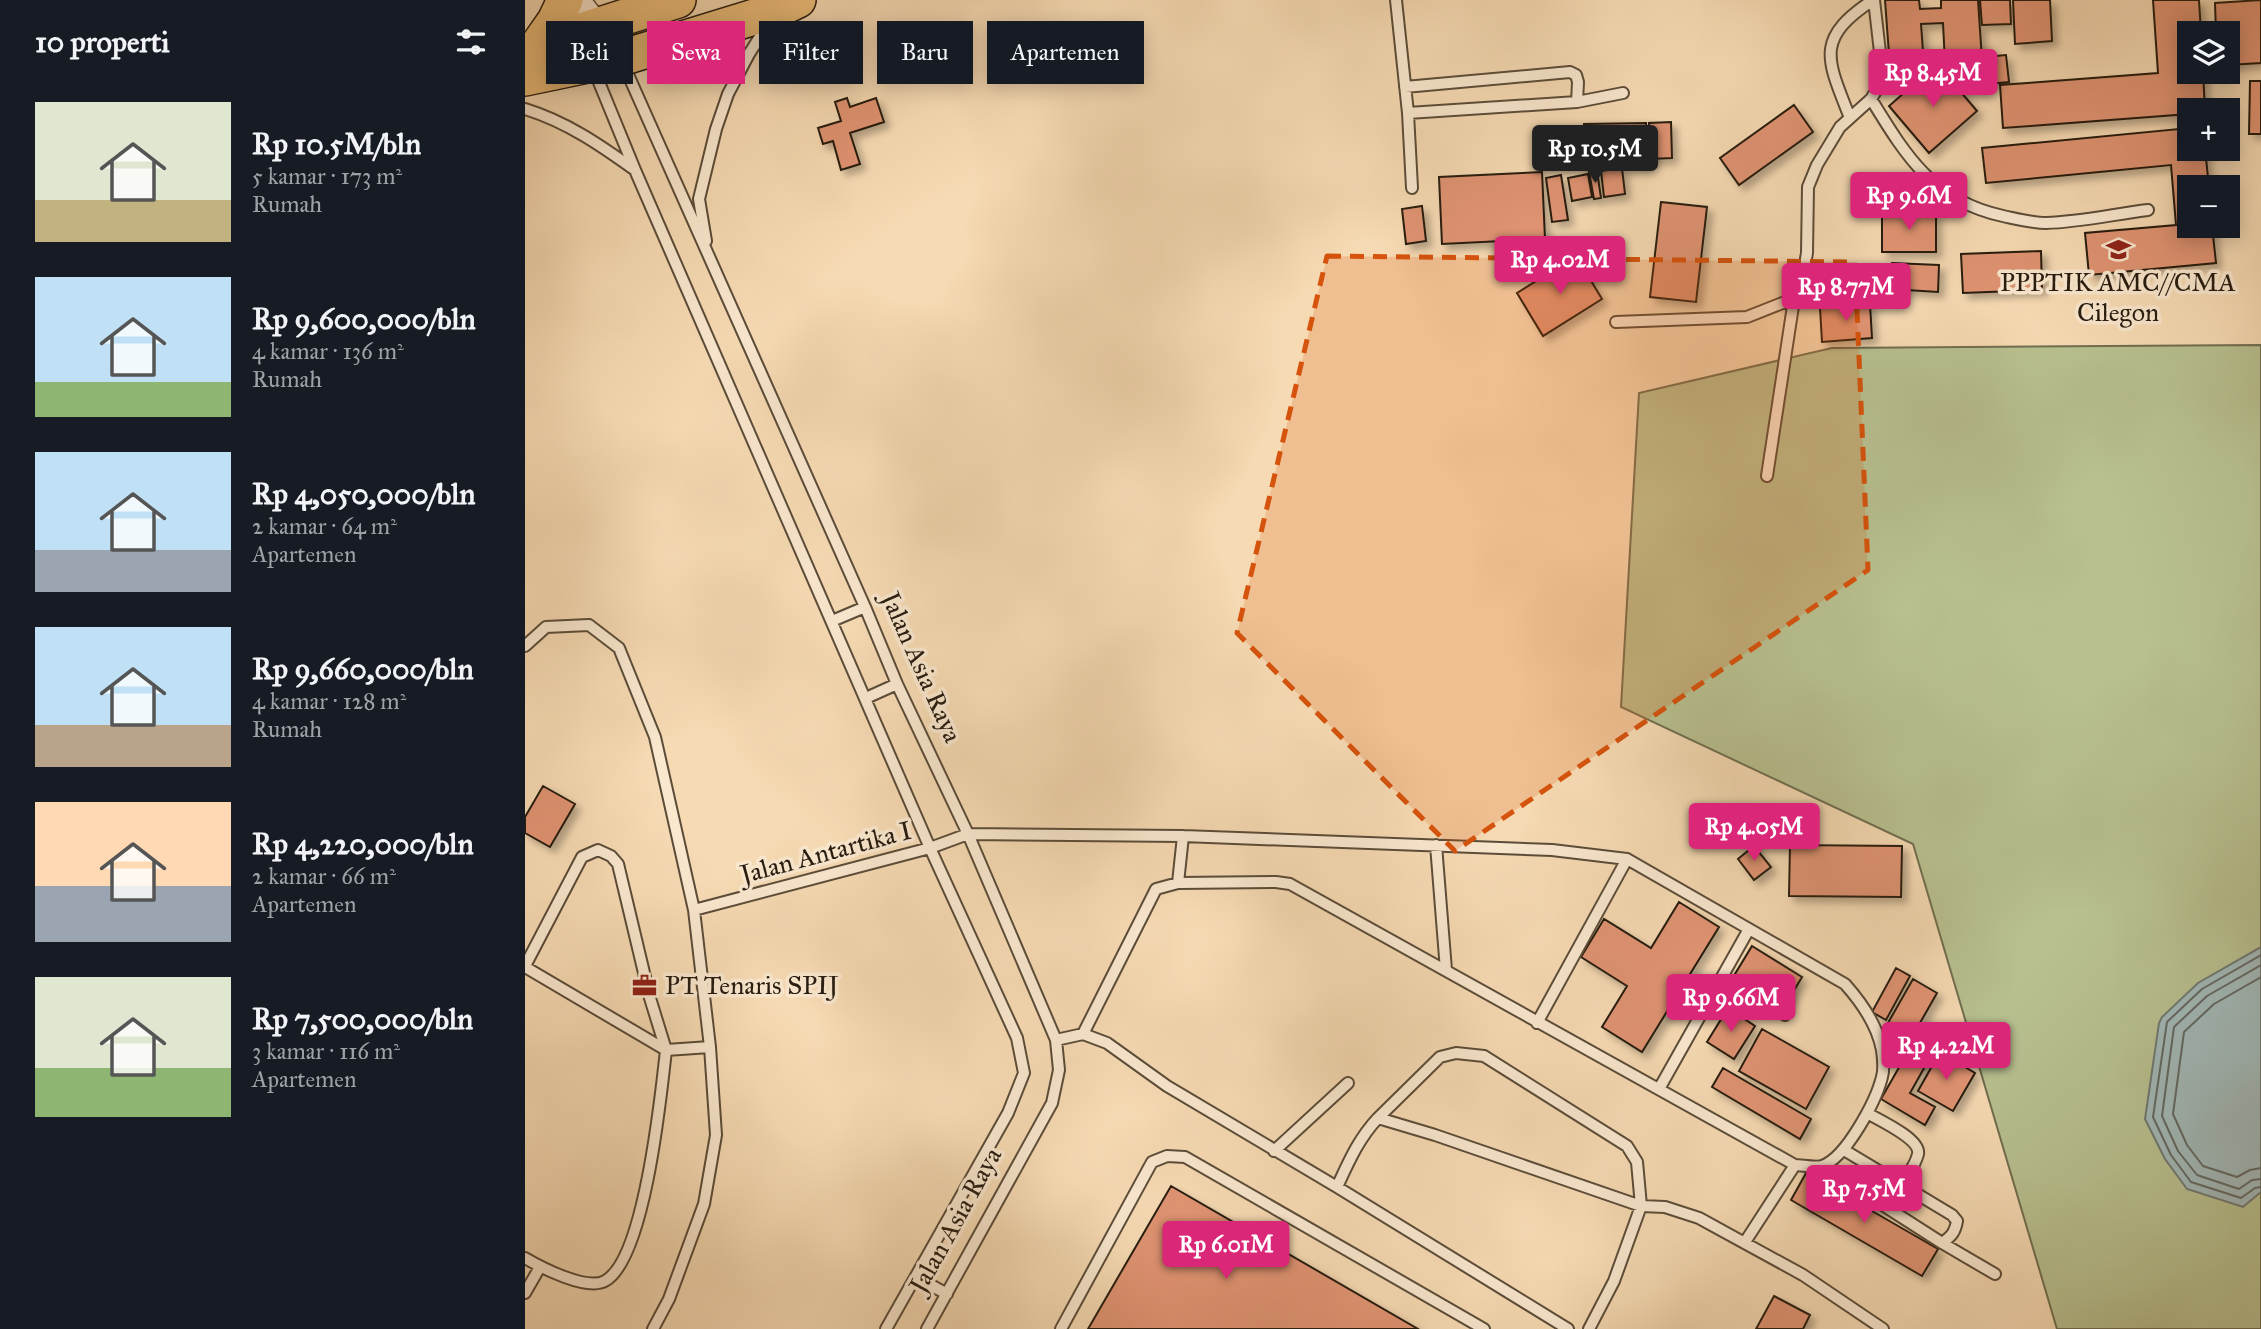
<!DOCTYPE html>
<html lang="id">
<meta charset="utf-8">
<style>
:root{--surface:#171b24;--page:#20242c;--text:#f1f3f6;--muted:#9ea1a6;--accent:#db2777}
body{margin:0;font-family:"IM FELL Great Primer",serif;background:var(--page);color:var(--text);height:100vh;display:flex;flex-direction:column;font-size:26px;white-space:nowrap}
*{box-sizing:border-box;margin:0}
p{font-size:23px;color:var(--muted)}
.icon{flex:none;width:38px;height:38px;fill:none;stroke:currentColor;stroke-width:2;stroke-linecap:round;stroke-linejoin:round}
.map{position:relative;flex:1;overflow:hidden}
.sheet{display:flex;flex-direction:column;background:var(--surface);width:525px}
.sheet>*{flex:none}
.top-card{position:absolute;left:21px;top:21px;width:665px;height:63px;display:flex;gap:14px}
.tools{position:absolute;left:1652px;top:21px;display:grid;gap:14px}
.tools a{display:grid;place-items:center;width:63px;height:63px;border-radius:0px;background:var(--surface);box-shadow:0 4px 18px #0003;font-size:35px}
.price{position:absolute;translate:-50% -60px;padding:0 16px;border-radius:7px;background:var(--accent);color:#fff;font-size:23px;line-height:46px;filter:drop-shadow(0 2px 4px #0008)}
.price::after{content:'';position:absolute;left:50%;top:42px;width:21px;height:16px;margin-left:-10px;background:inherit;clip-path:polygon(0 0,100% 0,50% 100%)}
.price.current{background:#222;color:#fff}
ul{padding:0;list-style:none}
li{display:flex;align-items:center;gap:21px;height:175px;padding:0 35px}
li span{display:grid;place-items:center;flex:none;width:196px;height:140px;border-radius:0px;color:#555}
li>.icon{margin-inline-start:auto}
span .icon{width:84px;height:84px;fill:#fffc;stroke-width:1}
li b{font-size:30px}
h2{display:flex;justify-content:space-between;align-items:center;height:84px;padding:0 35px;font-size:30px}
.chip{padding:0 24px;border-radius:0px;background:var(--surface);box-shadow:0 4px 18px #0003;font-size:24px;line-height:63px}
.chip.current{background:var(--accent);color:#fff}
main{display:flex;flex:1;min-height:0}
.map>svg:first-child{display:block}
.green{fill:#b8c090;stroke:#706e50;stroke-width:2}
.water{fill:#a1b8b7;stroke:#707a74;stroke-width:2}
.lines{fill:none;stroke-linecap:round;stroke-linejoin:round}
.shore{stroke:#646a64;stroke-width:2}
.building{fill:#df9372;stroke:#271c10;stroke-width:2;filter:url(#shadow)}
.service-casing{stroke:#5b4c39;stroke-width:14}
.minor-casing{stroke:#5b4c39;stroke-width:24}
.trunk-casing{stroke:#271c10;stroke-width:38}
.service{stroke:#f9e7ce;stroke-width:10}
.minor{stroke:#f9e7ce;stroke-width:21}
.trunk{stroke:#ebbd7a;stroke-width:35}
.marked{fill:#d5530c;fill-opacity:0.2;stroke:#d5530c;stroke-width:5;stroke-dasharray:14 9;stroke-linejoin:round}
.labels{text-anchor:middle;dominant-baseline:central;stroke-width:7;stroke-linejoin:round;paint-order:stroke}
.poi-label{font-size:26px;fill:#271c10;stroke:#f9e7ce}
.street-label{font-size:26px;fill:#271c10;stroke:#f9e7ce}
</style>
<main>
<section class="sheet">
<h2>10 properti<svg class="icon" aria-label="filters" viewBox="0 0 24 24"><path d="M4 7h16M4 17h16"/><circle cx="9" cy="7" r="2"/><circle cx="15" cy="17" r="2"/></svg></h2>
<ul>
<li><span style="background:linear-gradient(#dfe7d0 70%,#c2b280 0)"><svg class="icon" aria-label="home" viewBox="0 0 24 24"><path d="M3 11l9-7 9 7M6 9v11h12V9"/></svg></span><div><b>Rp 10.5M/bln</b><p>5 kamar · 173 m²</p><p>Rumah</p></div></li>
<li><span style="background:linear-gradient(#bfe0f5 75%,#8fb573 0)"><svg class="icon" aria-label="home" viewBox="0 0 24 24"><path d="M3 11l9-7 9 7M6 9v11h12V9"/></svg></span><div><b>Rp 9,600,000/bln</b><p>4 kamar · 136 m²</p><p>Rumah</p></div></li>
<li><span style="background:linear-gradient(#bfe0f5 70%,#9aa5b1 0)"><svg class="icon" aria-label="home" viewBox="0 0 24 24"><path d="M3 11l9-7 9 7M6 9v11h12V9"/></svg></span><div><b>Rp 4,050,000/bln</b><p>2 kamar · 64 m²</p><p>Apartemen</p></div></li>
<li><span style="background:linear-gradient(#bfe0f5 70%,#b9a48a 0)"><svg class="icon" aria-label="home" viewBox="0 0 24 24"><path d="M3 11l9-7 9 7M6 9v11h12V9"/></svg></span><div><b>Rp 9,660,000/bln</b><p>4 kamar · 128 m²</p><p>Rumah</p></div></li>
<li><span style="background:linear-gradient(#ffd9b3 60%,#9aa5b1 0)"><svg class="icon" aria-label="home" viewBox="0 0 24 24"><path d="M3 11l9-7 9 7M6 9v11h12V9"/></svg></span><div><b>Rp 4,220,000/bln</b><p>2 kamar · 66 m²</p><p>Apartemen</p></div></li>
<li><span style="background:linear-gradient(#dfe7d0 65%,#8fb573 0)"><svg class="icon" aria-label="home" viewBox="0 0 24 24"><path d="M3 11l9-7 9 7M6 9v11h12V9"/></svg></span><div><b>Rp 7,500,000/bln</b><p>3 kamar · 116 m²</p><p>Apartemen</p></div></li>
</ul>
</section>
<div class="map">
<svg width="1736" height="1329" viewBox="0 0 1736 1329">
<defs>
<filter id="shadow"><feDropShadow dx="5.5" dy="5.5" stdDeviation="3.5" flood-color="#0004"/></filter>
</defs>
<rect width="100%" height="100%" fill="#f6dab3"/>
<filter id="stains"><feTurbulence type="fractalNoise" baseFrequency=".00286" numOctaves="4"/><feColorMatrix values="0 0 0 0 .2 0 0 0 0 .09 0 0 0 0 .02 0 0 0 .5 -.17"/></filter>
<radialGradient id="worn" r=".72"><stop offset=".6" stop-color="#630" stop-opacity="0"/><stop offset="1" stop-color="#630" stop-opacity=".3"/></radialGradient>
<path class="green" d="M 1736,345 L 1736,1329 L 1532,1329 L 1388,844 L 1096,707 L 1114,393 L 1307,348 Z"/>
<path class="water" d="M 1736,947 L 1736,1192 L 1718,1207 L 1662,1189 L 1640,1159 L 1620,1119 L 1634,1023 L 1637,1017 L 1673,983 Z"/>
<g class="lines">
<path class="shore" d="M 1736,955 L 1677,989 L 1642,1022 L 1628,1117 L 1646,1155 L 1666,1182 L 1716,1198 L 1730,1188 L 1736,1187
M 1736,965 L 1682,996 L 1649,1027 L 1637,1116 L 1653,1151 L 1672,1175 L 1714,1189 L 1727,1180 L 1736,1179
M 1736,977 L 1689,1004 L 1659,1032 L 1648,1114 L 1662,1145 L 1678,1166 L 1712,1177 L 1725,1170 L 1736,1168"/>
</g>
<path class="building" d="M 1360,0 L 1394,0 L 1395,9 L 1416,8 L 1416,0 L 1453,0 L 1457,60 L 1420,63 L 1418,23 L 1396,24 L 1399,65 L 1365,68 Z
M 1455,0 L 1485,0 L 1486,24 L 1457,25 Z
M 1488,0 L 1525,0 L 1527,41 L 1490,44 Z
M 1628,0 L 1674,0 L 1676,33 L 1664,33 L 1664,72 L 1678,72 L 1680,110 L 1664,110 L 1664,114 L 1478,128 L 1475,85 L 1633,73 Z
M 1736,0 L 1736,63 L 1703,65 L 1703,33 L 1691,33 L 1690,3 Z
M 1481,55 L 1484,82 L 1463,84 L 1460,57 Z
M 1412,64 L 1452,111 L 1404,153 L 1364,106 Z
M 1725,81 L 1736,81 L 1736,134 L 1724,134 Z
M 322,98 L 325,107 L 351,98 L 359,122 L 325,133 L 335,164 L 316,170 L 308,141 L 298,144 L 293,128 L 316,121 L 310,102 Z
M 1269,105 L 1288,132 L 1214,185 L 1195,158 Z
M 1146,122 L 1147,158 L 1125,159 L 1124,123 Z
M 1121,123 L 1122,160 L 1106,160 L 1106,148 L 1060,149 L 1059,124 Z
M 1664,128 L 1664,149 L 1680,149 L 1684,187 L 1664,187 L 1664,226 L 1687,226 L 1691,263 L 1564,275 L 1560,233 L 1651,225 L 1646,165 L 1461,183 L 1457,148 Z
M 1097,168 L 1100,194 L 1079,197 L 1076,171 Z
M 1072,171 L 1076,198 L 1069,199 L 1064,172 Z
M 1017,172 L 1020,239 L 917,244 L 914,177 Z
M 1063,174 L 1067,197 L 1047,201 L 1043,178 Z
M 1036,175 L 1043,220 L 1027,222 L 1021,178 Z
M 1136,202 L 1182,207 L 1171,302 L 1125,297 Z
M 897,206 L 901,241 L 881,244 L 877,209 Z
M 1357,212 L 1411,213 L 1411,252 L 1357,252 Z
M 1516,251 L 1517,290 L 1438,293 L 1436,254 Z
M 1051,256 L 1077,299 L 1018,336 L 992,293 Z
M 1367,263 L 1414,265 L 1413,292 L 1366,289 Z
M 1345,304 L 1347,338 L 1297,342 L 1295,308 Z
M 18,786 L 50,804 L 25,847 L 0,833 L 0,817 Z
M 1265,845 L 1377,846 L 1376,897 L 1264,896 Z
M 1229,846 L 1246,867 L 1229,880 L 1213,859 Z
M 1154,902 L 1194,927 L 1117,1052 L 1077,1027 L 1102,986 L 1056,957 L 1079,919 L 1126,948 Z
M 1227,946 L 1277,977 L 1261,1004 L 1210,974 Z
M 1371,968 L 1385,976 L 1361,1020 L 1347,1012 Z
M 1388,979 L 1412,993 L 1387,1037 L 1363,1023 Z
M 1203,1008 L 1230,1026 L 1209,1059 L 1182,1042 Z
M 1237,1029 L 1304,1067 L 1281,1109 L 1214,1071 Z
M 1393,1034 L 1412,1045 L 1385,1093 L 1410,1107 L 1400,1125 L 1356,1099 Z
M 1415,1052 L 1450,1073 L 1428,1111 L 1393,1091 Z
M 1198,1068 L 1286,1119 L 1275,1139 L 1187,1087 Z
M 1281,1173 L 1413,1249 L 1397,1276 L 1266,1200 Z
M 646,1186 L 893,1329 L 563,1329 Z
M 1249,1296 L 1285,1315 L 1278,1329 L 1231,1329 Z"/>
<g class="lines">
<defs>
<path id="service" d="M 871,0 L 883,113 L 1052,102 L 1098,93
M 97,61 L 340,607 L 372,684 L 443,834 L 531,1040 L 534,1070 L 527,1103 L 402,1329
M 69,70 L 110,170 L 405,848 L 492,1038 L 499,1073 L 483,1113 L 361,1329
M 880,87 L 1045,72 L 1051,75 L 1053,82 L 1052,102
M 1346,99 C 1381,156 1408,201 1478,216 C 1492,219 1507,223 1521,223 C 1555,222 1590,214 1623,210
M 0,109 C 42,122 75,145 110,170
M 883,113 L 887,188
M 1325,118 C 1302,59 1289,39 1348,0
M 181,241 L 174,199 L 191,129 L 203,94 L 224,54 L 245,21
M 1091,322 L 1222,317 L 1260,302 L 1270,293 L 1277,281 L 1282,253 L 1283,187 L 1292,165 L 1315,127 L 1346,99 L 1356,83 L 1356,61 L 1349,0
M 1242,476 L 1270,293
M 307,621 L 340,607
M 0,646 L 21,627 L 64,625 L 94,648 L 130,737 L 169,910 L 185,1047 L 191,1135 L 179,1204 L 144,1299 L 128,1329
M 341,698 L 372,684
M 911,845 L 921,970
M 653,883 L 658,836
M 169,910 L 405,848 L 443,834 L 658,836 L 1027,850 L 1102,859 L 1320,984 C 1337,1003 1352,1024 1357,1050 C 1358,1057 1359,1070 1357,1077 C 1351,1101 1321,1158 1297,1166 C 1290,1168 1277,1165 1270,1165 L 765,884 L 751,882 L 653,883 L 631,889 L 558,1034 L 531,1040
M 0,966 L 57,857 L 73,850 L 86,856 L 93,864 L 125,998 L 141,1050
M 0,967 L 141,1050
M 1197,978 L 1260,1015
M 1012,1023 L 1102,859
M 558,1034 L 582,1043 L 642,1086 L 812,1187 L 1043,1329
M 1134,1089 L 1224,929
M 1342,1113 C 1354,1120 1396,1139 1393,1154 C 1391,1164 1382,1176 1377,1184
M 853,1118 L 915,1057 L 931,1053 L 959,1056 L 1102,1146 L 1112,1162 L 1116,1206 L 1089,1281 L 1064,1329
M 749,1151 L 823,1083
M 1297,1166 L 1417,1243 C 1427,1236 1430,1232 1432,1221 L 1427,1215 L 1319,1150
M 812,1187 C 824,1161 834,1138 853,1118 L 910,1135 L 1116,1206 L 1140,1207 L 1174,1218 L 1278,1275 L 1358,1329
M 1220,1242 L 1270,1165
M 1417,1243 L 1470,1274
M 0,1258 C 17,1268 62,1291 80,1281 C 120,1259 136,1095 141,1050 L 185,1047
M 391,1277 L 422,1294
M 0,1293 L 15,1267
M 536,1329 L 627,1162 L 642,1156 L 660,1157 L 959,1329"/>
<path id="minor" d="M 54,0 L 74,25 L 96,58"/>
<path id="trunk" d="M 9,51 L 30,21 L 40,0
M 0,54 L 53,32 L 153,0
M 0,78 L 96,58 L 252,10 L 273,0"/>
</defs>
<use href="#service" class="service-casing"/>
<use href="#minor" class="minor-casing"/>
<use href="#trunk" class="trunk-casing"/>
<use href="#service" class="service"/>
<use href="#minor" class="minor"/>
<use href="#trunk" class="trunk"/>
</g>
<path class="marked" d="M 802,256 L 1330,262 L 1343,570 L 930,851 L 712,633 Z"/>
<defs>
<symbol id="university-bare" viewBox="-9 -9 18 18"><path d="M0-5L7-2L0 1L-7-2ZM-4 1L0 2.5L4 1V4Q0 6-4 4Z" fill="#8f2418" stroke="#f9e7ce" stroke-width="2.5" paint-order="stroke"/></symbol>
<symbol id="office-bare" viewBox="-9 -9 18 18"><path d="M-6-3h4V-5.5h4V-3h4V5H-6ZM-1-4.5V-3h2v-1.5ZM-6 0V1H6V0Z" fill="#8f2418" stroke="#f9e7ce" stroke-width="2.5" paint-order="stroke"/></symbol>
</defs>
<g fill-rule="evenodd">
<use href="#university-bare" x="1576" y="232" width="35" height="35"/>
<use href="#office-bare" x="102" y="968" width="35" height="35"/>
</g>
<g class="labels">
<g class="poi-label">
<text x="1593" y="282">PPPTIK AMC//CMA<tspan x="1593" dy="30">Cilegon</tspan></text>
<text x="140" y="985" text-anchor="start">PT Tenaris SPIJ</text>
</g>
<g class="street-label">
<text transform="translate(397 667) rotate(66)">Jalan Asia Raya</text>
<text transform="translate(301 852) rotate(-15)">Jalan Antartika I</text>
<text transform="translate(430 1220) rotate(-61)">Jalan Asia Raya</text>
</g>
</g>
<rect width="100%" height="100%" filter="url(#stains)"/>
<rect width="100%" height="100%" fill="url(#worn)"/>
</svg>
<div class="tools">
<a><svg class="icon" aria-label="layers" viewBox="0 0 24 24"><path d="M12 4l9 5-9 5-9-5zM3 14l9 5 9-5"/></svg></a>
<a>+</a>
<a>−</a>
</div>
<b class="price" style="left:1408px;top:109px">Rp 8.45M</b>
<b class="price current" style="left:1070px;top:185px">Rp 10.5M</b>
<b class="price" style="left:1384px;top:232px">Rp 9.6M</b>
<b class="price" style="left:1035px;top:296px">Rp 4.02M</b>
<b class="price" style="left:1321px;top:323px">Rp 8.77M</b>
<b class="price" style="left:1229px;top:863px">Rp 4.05M</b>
<b class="price" style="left:1206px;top:1034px">Rp 9.66M</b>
<b class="price" style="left:1421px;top:1082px">Rp 4.22M</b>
<b class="price" style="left:1339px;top:1225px">Rp 7.5M</b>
<b class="price" style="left:701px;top:1281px">Rp 6.01M</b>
<div class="top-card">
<a class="chip">Beli</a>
<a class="chip current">Sewa</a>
<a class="chip">Filter</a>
<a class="chip">Baru</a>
<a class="chip">Apartemen</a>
</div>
</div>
</main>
